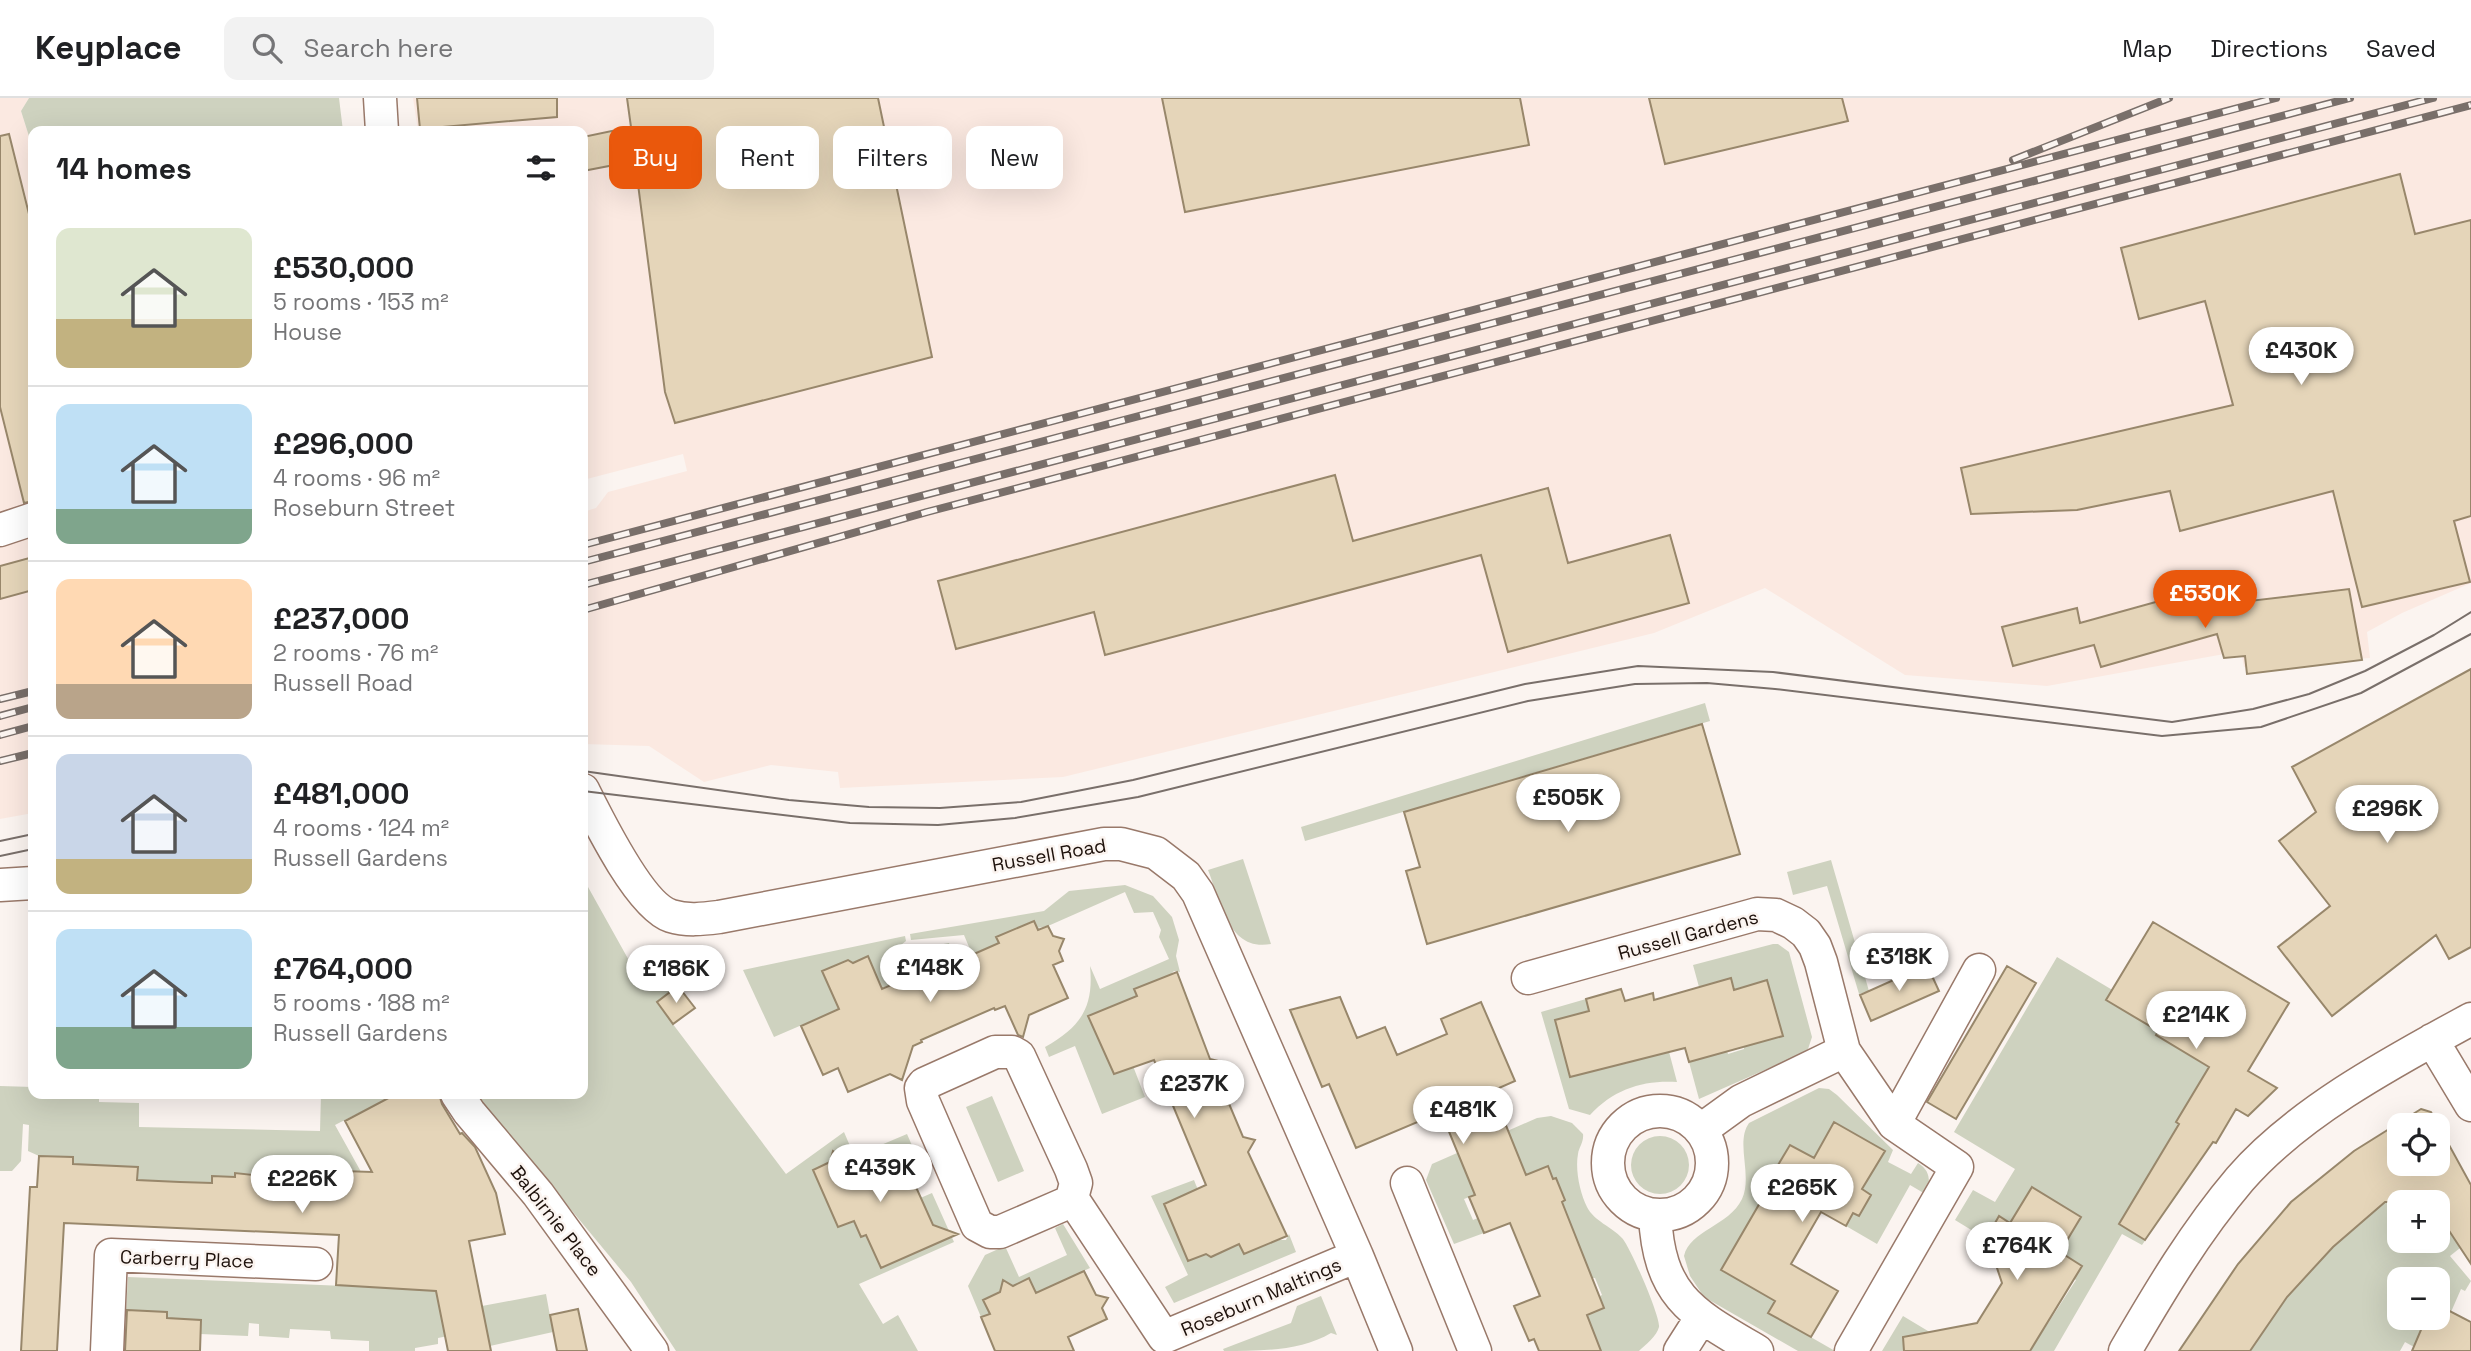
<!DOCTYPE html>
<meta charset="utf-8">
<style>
:root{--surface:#fff;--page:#f2f2f2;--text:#202124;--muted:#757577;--line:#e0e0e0;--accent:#ea580c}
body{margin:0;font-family:"Space Grotesk",sans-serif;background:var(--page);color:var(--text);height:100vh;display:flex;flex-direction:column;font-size:26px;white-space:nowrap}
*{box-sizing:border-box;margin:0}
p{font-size:23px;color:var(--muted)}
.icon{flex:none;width:38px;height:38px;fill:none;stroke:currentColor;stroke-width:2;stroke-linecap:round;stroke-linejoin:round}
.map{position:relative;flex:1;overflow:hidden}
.details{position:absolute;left:28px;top:28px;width:560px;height:973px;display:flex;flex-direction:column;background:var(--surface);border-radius:14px;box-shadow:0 7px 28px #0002}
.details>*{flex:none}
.hud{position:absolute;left:609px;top:28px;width:665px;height:63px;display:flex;gap:14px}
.fabs{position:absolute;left:2387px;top:1015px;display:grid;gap:14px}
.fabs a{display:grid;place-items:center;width:63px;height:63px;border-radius:14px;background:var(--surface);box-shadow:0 7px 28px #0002;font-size:35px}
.price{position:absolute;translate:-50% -60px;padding:0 16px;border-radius:24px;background:#fff;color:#222;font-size:23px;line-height:46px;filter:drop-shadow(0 2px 4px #0008)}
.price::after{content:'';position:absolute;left:50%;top:42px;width:21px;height:16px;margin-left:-10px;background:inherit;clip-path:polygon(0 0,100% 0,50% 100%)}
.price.selected{background:var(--accent);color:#fff}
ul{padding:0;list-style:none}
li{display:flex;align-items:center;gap:21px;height:175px;padding:0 28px}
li+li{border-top:2px solid var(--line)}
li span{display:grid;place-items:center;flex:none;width:196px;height:140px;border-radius:14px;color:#555}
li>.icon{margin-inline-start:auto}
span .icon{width:84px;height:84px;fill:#fffc;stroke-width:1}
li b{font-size:30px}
h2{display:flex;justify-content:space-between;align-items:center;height:84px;padding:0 28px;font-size:30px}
.tag{padding:0 24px;border-radius:14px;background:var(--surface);box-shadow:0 7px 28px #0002;font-size:24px;line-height:63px}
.tag.selected{background:var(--accent);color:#fff}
header{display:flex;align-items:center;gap:42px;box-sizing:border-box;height:98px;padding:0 35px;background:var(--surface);border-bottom:2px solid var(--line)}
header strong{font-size:33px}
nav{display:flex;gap:38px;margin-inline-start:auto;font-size:24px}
.search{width:490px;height:63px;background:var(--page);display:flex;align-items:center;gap:18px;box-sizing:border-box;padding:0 24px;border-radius:14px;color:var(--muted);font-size:26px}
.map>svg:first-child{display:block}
.built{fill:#fbe9e1}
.green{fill:#ced2bf}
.building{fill:#e5d5b9;stroke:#98876b;stroke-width:2;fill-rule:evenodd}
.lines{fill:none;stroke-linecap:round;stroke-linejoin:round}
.minor-casing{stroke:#99796a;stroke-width:35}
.minor{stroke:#fff;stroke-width:32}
.tram{stroke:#796f6a;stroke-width:2}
.rail-casing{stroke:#796f6a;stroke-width:8}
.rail{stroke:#fbf4f0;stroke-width:5;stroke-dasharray:16;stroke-linecap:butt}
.labels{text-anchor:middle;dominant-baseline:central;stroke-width:5;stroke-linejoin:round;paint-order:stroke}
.street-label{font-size:19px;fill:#1d110b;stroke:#fbf4f0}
</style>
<header>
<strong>Keyplace</strong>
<div class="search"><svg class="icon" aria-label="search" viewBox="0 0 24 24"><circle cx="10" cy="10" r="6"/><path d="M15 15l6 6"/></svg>Search here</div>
<nav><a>Map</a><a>Directions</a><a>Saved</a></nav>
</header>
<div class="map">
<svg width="2471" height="1253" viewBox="0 0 2471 1253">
<rect width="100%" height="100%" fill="#fbf4f0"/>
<path class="built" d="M 0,0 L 29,0 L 21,13 L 33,51 L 33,715 L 0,721 Z
M 413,0 L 2471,0 L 2471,485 L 2402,515 L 2367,534 L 2370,560 L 2244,569 L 2241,553 L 2047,588 L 1905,577 L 1765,490 L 1654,535 L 1063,679 L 840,690 L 838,674 L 771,667 L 704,684 L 649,648 L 583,646 L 583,414 L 596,410 L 608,394 L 687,373 L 683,356 L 583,382 L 583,33 L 418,33 Z"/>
<path class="green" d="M 29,0 L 339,0 L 343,33 L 33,33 L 33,51 L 21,13 Z
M 1705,605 L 1710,623 L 1305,743 L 1301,729 Z
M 1243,761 L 1271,846 C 1228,854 1220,802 1208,772 Z
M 1831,762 L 1869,893 L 1859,896 L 1827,788 L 1793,797 L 1787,774 Z
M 583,780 L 641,884 L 686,874 L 689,879 L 657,905 L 786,1076 L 844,1034 L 853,1055 L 843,1059 L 838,1056 L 831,1060 L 830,1064 L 813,1072 L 838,1129 L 854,1123 L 861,1139 L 933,1128 L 918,1101 L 932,1095 L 954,1144 L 859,1186 L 883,1226 L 898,1217 L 918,1253 L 676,1253 L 631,1184 L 475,996 L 583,996 Z
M 1125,787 L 1153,798 L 1172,819 L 1179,842 L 1176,858 L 1180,874 L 1174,873 L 1170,877 L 1134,891 L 1139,903 L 1121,909 L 1116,907 L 1109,909 L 1107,915 L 1090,922 L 1114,975 L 1133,968 L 1145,999 L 1102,1016 L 1075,948 L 1049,959 L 1045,949 C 1081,929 1094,909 1090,868 L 1100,891 L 1169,861 L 1159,839 L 1161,832 L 1153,814 L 1134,815 L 1125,794 L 1048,828 L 1037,830 L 1033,823 L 997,839 L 999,845 L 972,856 L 964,837 L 911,842 L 910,836 L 1044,813 L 1069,793 Z
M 905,838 L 906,843 L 881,863 L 884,872 L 910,852 L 949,845 L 954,859 L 946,863 L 945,868 L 916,881 L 912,878 L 892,891 L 890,887 L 882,890 L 868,858 L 852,865 L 848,862 L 822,873 L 839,911 L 774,939 L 743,872 Z
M 1773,846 L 1778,846 L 1789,854 L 1812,939 L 1808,951 L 1801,956 L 1699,1001 L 1689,964 L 1727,953 L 1728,956 L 1744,951 L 1744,949 L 1783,938 L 1767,883 L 1734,892 L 1731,880 L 1699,889 L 1693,867 Z
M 2057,859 L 2277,990 L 2248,1018 L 2236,1011 L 2216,1045 L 2213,1044 L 2142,1147 L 2122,1136 L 2054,1253 L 2030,1253 L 2076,1182 L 2074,1181 L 2081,1168 L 2060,1154 L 2081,1119 L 2032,1090 L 2010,1125 L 1999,1119 L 1986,1141 L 1955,1122 L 1973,1092 L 1995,1104 L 2015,1071 L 1954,1034 Z
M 1586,901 L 1589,913 L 1555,923 L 1570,978 L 1624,963 L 1625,966 L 1668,950 L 1677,984 C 1643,982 1614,991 1590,1017 L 1569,1011 L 1541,914 Z
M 0,988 L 33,989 L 33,996 L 99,999 L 99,1004 L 139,1005 L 139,1029 L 320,1033 L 321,996 L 396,996 L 335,1027 L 360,1072 L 369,1093 L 479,1058 L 497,1096 L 415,1113 L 482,1208 L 546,1196 L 553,1234 L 490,1248 L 453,1237 L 438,1240 L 438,1246 L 415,1250 L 415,1253 L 369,1253 L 369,1243 L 331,1241 L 330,1233 L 290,1231 L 289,1240 L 259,1238 L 259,1226 L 249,1225 L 248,1238 L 200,1236 L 201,1222 L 167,1220 L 167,1214 L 126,1212 L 128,1179 L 393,1190 L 357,1143 L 338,1143 L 339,1136 L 313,1072 L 312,1090 L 308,1083 L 302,1082 L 259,1088 L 259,1076 L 235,1075 L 234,1087 L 225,1086 L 226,1079 L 212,1078 L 212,1086 L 137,1083 L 138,1069 L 95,1067 L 72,1091 L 73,1059 L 39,1058 L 28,1053 L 29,1027 L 23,1026 L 21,1063 L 12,1073 L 0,1073 Z
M 1819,990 L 1829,991 L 1837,997 L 1893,1052 L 1888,1064 L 1911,1076 L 1918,1065 C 1931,1073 1930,1083 1927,1097 L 1910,1087 L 1877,1146 L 1846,1128 L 1853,1115 L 1859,1118 L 1871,1097 L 1862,1091 L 1884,1053 L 1834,1024 L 1814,1060 L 1790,1047 L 1768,1081 L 1772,1084 L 1722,1172 L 1775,1203 L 1769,1215 L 1835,1253 L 1798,1253 L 1704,1199 L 1690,1178 L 1684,1158 C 1690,1132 1729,1128 1742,1101 C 1753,1077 1735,1045 1749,1025 Z
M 992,998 L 1024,1073 L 998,1084 L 966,1009 Z
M 1551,1018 L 1572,1025 L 1583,1036 C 1584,1044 1579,1049 1578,1056 C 1575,1072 1580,1095 1587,1109 C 1594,1123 1612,1129 1622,1140 C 1630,1148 1661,1220 1659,1229 C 1657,1238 1645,1247 1639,1253 L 1601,1253 L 1587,1217 L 1604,1210 L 1600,1198 L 1602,1197 L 1595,1180 L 1592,1180 L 1562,1104 L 1565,1102 L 1556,1081 L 1553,1081 L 1547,1069 L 1526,1077 L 1459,1058 L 1475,1097 L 1464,1101 L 1473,1122 L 1478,1120 L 1484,1135 L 1454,1146 L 1426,1082 L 1432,1066 L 1537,1020 Z
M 907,1036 L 927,1082 L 915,1087 L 905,1064 L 908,1060 L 905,1052 L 898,1049 L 858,1067 L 855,1058 Z
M1631 1067a29 29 0 1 1 58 0a29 29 0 1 1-58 0Z
M 1194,1082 C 1204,1110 1232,1128 1244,1156 L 1279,1142 L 1286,1142 L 1289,1136 L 1296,1154 L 1174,1205 L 1165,1189 L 1188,1177 L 1151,1098 Z
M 2402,1095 L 2409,1104 L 2399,1104 L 2399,1143 L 2438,1143 L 2438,1116 L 2460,1150 L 2450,1158 L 2471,1183 L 2465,1193 L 2461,1191 L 2451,1214 L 2438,1207 L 2438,1181 L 2399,1181 L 2399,1220 L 2426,1220 L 2421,1232 L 2451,1247 L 2419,1239 L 2414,1249 L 2405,1244 L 2400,1253 L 2250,1253 L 2287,1199 L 2333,1149 L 2390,1100 Z
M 1063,1126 L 1090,1170 L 1036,1195 L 1029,1180 L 1013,1188 L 1008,1185 L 1001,1189 L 1000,1193 L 983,1202 L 990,1216 L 981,1219 L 968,1188 L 985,1157 L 1005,1148 L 1019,1179 L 1067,1157 L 1055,1130 Z
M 1321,1198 L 1337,1237 L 1331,1235 C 1301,1253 1261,1253 1224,1253 L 1223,1251 L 1291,1225 L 1297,1208 Z
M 1903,1218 L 1933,1236 L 1922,1253 L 1882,1253 Z"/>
<path class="building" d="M 417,0 L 557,0 L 557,19 L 420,31 Z
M 627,0 L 878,0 L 932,259 L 675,325 L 665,294 L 635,63 L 583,73 L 583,39 L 631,29 Z
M 1162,0 L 1520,0 L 1529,47 L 1185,114 Z
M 1649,0 L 1842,0 L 1848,23 L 1665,66 Z
M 9,36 L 33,132 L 33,403 L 24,405 L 0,309 L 0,38 Z
M 2400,76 L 2415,136 L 2471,122 L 2471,418 L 2454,423 L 2470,484 L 2362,509 L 2333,393 L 2180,433 L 2170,393 L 2077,412 L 1971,416 L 1961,370 L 2233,307 L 2205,203 L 2139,221 L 2121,150 Z
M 1335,377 L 1353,443 L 1548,390 L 1568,465 L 1670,437 L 1689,505 L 1508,554 L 1481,457 L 1105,557 L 1094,514 L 956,551 L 938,483 Z
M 33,459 L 33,492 L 0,501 L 0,468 Z
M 2349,491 L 2362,562 L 2247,576 L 2245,558 L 2224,560 L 2217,536 L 2101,569 L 2094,547 L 2013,568 L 2002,529 L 2077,510 L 2080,525 L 2199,492 L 2249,492 L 2250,503 Z
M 2471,571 L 2471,849 L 2449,861 L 2436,837 L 2332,918 L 2278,849 L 2330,808 L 2279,743 L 2316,714 L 2292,669 Z
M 1702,626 L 1740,756 L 1427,846 L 1406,773 L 1420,769 L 1404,714 Z
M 1034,823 L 1038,832 L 1048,828 L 1053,838 L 1064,841 L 1059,853 L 1063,863 L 1053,867 L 1068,900 L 1029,917 L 1023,939 L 1018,937 L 1005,908 L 995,912 L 994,910 L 921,942 L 922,944 L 913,948 L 902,982 L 890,976 L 848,994 L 838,970 L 823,977 L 801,928 L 839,911 L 822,873 L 848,862 L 853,865 L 868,858 L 882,891 L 912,878 L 917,880 L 945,868 L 948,856 L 958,863 L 999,845 L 996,839 Z
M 2153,824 L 2289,905 L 2248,973 L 2277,990 L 2248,1018 L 2236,1011 L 2216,1045 L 2213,1044 L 2145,1142 L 2119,1126 L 2179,1026 L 2176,1024 L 2209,969 L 2156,937 L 2158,933 L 2106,902 Z
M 1927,867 L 1939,893 L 1871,923 L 1860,897 Z
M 2007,868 L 2036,885 L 1956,1021 L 1927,1004 Z
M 1177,874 L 1210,961 L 1222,964 L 1216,975 L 1243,1039 L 1255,1042 L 1248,1054 L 1287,1138 L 1244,1156 L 1239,1146 L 1211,1159 L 1206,1156 L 1188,1163 L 1164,1106 L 1206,1087 L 1154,962 L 1114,976 L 1088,918 L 1137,898 L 1134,891 Z
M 1731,880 L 1734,892 L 1767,882 L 1783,938 L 1689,964 L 1685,950 L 1570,979 L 1555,922 L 1589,913 L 1586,901 L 1621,891 L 1625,903 L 1653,895 L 1654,902 Z
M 678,888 L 695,910 L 673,926 L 657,904 Z
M 1340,899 L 1357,940 L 1385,929 L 1397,957 L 1447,936 L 1441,921 L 1481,904 L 1515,983 L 1492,993 L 1526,1077 L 1548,1068 L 1553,1081 L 1556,1080 L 1565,1102 L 1562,1104 L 1604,1210 L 1587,1217 L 1601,1253 L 1539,1253 L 1534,1241 L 1529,1243 L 1514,1208 L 1540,1198 L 1510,1125 L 1484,1135 L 1469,1099 L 1475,1097 L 1441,1014 L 1356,1050 L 1329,986 L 1322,989 L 1290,912 Z
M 396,996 L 439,996 L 442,1006 L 460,1036 L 462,1035 L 475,1049 L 496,1095 L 505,1136 L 469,1143 L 491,1253 L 448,1253 L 436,1193 L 336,1187 L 339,1137 L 64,1125 L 57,1253 L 21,1253 L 30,1089 L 37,1089 L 39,1058 L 73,1059 L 73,1066 L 138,1069 L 137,1082 L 180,1084 L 212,1085 L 212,1078 L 235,1079 L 235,1075 L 313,1083 L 313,1072 L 372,1074 L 345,1023 Z
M 2421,1011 L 2431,1014 L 2471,1087 L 2471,1166 L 2438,1116 L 2438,1104 L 2385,1104 L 2333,1149 L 2287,1199 L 2250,1253 L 2179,1253 L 2238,1166 L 2291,1104 L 2354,1053 ZM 2399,1027 L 2438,1027 L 2438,1066 L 2399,1066 Z
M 1834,1024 L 1885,1053 L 1862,1091 L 1871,1097 L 1859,1118 L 1853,1115 L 1846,1128 L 1821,1114 L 1791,1166 L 1838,1193 L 1811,1239 L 1768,1215 L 1775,1203 L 1721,1172 L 1772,1084 L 1769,1082 L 1790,1047 L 1814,1060 Z
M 898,1049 L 933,1127 L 958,1136 L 881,1170 L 866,1137 L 861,1139 L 854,1123 L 838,1129 L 813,1072 L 830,1064 L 833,1053 L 843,1059 L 853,1055 L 859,1066 Z
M 2032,1089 L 2081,1119 L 2060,1154 L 2082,1168 L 2030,1253 L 1904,1253 L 1903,1239 L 1977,1225 L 2002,1185 L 1994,1161 L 1984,1156 L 1992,1144 L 1986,1141 L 1999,1118 L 2010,1125 Z
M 1084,1173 L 1096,1197 L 1108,1200 L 1102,1210 L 1107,1221 L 1068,1239 L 1074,1253 L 995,1253 L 981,1219 L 990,1216 L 983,1202 L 1000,1194 L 1003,1182 L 1013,1188 L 1029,1180 L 1036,1195 Z
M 2438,1207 L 2471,1224 L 2471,1253 L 2412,1253 L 2426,1220 L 2438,1220 Z
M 578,1211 L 587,1253 L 557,1253 L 550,1217 Z
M 127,1212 L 167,1214 L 167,1220 L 201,1222 L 200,1253 L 125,1253 Z"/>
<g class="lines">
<defs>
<path id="minor" d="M 380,0 L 382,33
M 0,432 L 33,421
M 583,692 C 598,722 640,808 671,818 C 687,823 703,821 719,819 L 1104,746 L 1121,746 L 1156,755 L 1186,778 L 1198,795 L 1357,1158 L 1396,1253
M 0,787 L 33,785
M 1528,880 L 1757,816 L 1776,817 L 1793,825 L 1806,835 L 1815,848 L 1821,864 L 1844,953 L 1894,1026 L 1957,1069 L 1851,1253
M 2432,942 L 2471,1007
M 457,996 L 469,1014 L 538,1096 L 652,1253
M1608 1065a52 52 0 1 1 104 0a52 52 0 1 1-104 0Z
M 1894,1026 L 1979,872
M 1701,1032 L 1741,1003 L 1844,953
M 1407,1085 L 1475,1253
M 1072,1100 L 1067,1105 L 1000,1134 L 990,1134 L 977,1127 L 923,1003 L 921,990 L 924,986 L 995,954 L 1012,954 L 1019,958 L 1071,1071 L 1076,1085 L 1072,1100 L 1164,1239 L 1357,1158
M 1655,1117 C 1659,1199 1692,1215 1757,1253
M 107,1253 L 111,1157 L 316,1166
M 1680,1253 L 1701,1220
M 2125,1253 C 2160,1193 2195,1134 2240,1081 C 2298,1014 2394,963 2471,921"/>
</defs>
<use href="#minor" class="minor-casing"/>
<use href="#minor" class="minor"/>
<path class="tram" d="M 583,673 L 789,702 L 869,709 L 940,710 L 1021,704 L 1133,682 L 1525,586 L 1638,568 L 1773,574 L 2172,624 L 2253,611 L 2309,596 L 2365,573 L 2434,537 L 2471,514
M 583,693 L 850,725 L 938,727 L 1015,720 L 1138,699 L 1528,603 L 1635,586 L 1707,585 L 1775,591 L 2162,638 L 2261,629 L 2361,595 L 2471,536
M 0,743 L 33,736
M 0,758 L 33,751"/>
<defs>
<path id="rail" d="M 2013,62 L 2169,0
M 583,447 L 2276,0
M 583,464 L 2350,0
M 583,487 L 2433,0
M 583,512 L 927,414 L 2471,7
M 0,601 L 33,593
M 0,618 L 33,609
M 0,637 L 33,628
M 0,663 L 33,655"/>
</defs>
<use href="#rail" class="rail-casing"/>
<use href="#rail" class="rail"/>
</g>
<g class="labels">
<g class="street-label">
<text transform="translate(1049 757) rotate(-10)">Russell Road</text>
<text transform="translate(1688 837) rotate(-15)">Russell Gardens</text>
<text transform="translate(556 1123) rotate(52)">Balbirnie Place</text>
<text transform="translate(187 1161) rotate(2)">Carberry Place</text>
<text transform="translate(1261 1199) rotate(-23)">Roseburn Maltings</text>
</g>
</g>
</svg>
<div class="fabs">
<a><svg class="icon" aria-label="locate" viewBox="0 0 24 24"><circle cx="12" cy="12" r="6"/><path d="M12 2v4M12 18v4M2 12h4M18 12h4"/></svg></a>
<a>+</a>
<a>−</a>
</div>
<b class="price" style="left:2301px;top:289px">£430K</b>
<b class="price selected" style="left:2205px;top:532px">£530K</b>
<b class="price" style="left:1568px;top:736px">£505K</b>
<b class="price" style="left:2387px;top:747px">£296K</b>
<b class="price" style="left:1899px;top:895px">£318K</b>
<b class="price" style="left:930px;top:906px">£148K</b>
<b class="price" style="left:676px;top:907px">£186K</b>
<b class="price" style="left:2196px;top:953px">£214K</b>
<b class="price" style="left:1194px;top:1022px">£237K</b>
<b class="price" style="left:1463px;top:1048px">£481K</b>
<b class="price" style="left:880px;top:1106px">£439K</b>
<b class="price" style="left:302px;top:1117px">£226K</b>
<b class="price" style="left:1802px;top:1126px">£265K</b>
<b class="price" style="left:2017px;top:1184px">£764K</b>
<div class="hud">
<a class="tag selected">Buy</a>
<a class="tag">Rent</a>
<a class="tag">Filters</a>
<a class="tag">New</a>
</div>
<section class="details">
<h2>14 homes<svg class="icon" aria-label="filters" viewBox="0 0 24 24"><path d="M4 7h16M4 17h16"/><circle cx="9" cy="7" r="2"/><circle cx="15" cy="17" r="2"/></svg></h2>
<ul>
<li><span style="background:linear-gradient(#dfe7d0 65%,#c2b280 0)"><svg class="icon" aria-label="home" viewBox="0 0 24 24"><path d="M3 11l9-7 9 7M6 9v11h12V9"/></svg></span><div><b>£530,000</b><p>5 rooms · 153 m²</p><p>House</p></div></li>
<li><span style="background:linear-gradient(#bfe0f5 75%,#7fa58c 0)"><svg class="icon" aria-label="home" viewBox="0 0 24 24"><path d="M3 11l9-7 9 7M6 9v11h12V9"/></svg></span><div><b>£296,000</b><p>4 rooms · 96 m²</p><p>Roseburn Street</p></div></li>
<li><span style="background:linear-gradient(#ffd9b3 75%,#b9a48a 0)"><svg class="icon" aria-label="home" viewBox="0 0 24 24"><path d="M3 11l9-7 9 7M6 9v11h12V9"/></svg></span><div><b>£237,000</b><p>2 rooms · 76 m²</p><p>Russell Road</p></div></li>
<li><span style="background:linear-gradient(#c9d6e8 75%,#c2b280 0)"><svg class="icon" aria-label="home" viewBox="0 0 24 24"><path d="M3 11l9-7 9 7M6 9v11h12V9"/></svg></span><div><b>£481,000</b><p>4 rooms · 124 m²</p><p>Russell Gardens</p></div></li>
<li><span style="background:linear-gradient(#bfe0f5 70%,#7fa58c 0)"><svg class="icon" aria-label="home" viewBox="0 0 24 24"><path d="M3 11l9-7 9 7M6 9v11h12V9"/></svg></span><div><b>£764,000</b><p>5 rooms · 188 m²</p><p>Russell Gardens</p></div></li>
</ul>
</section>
</div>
